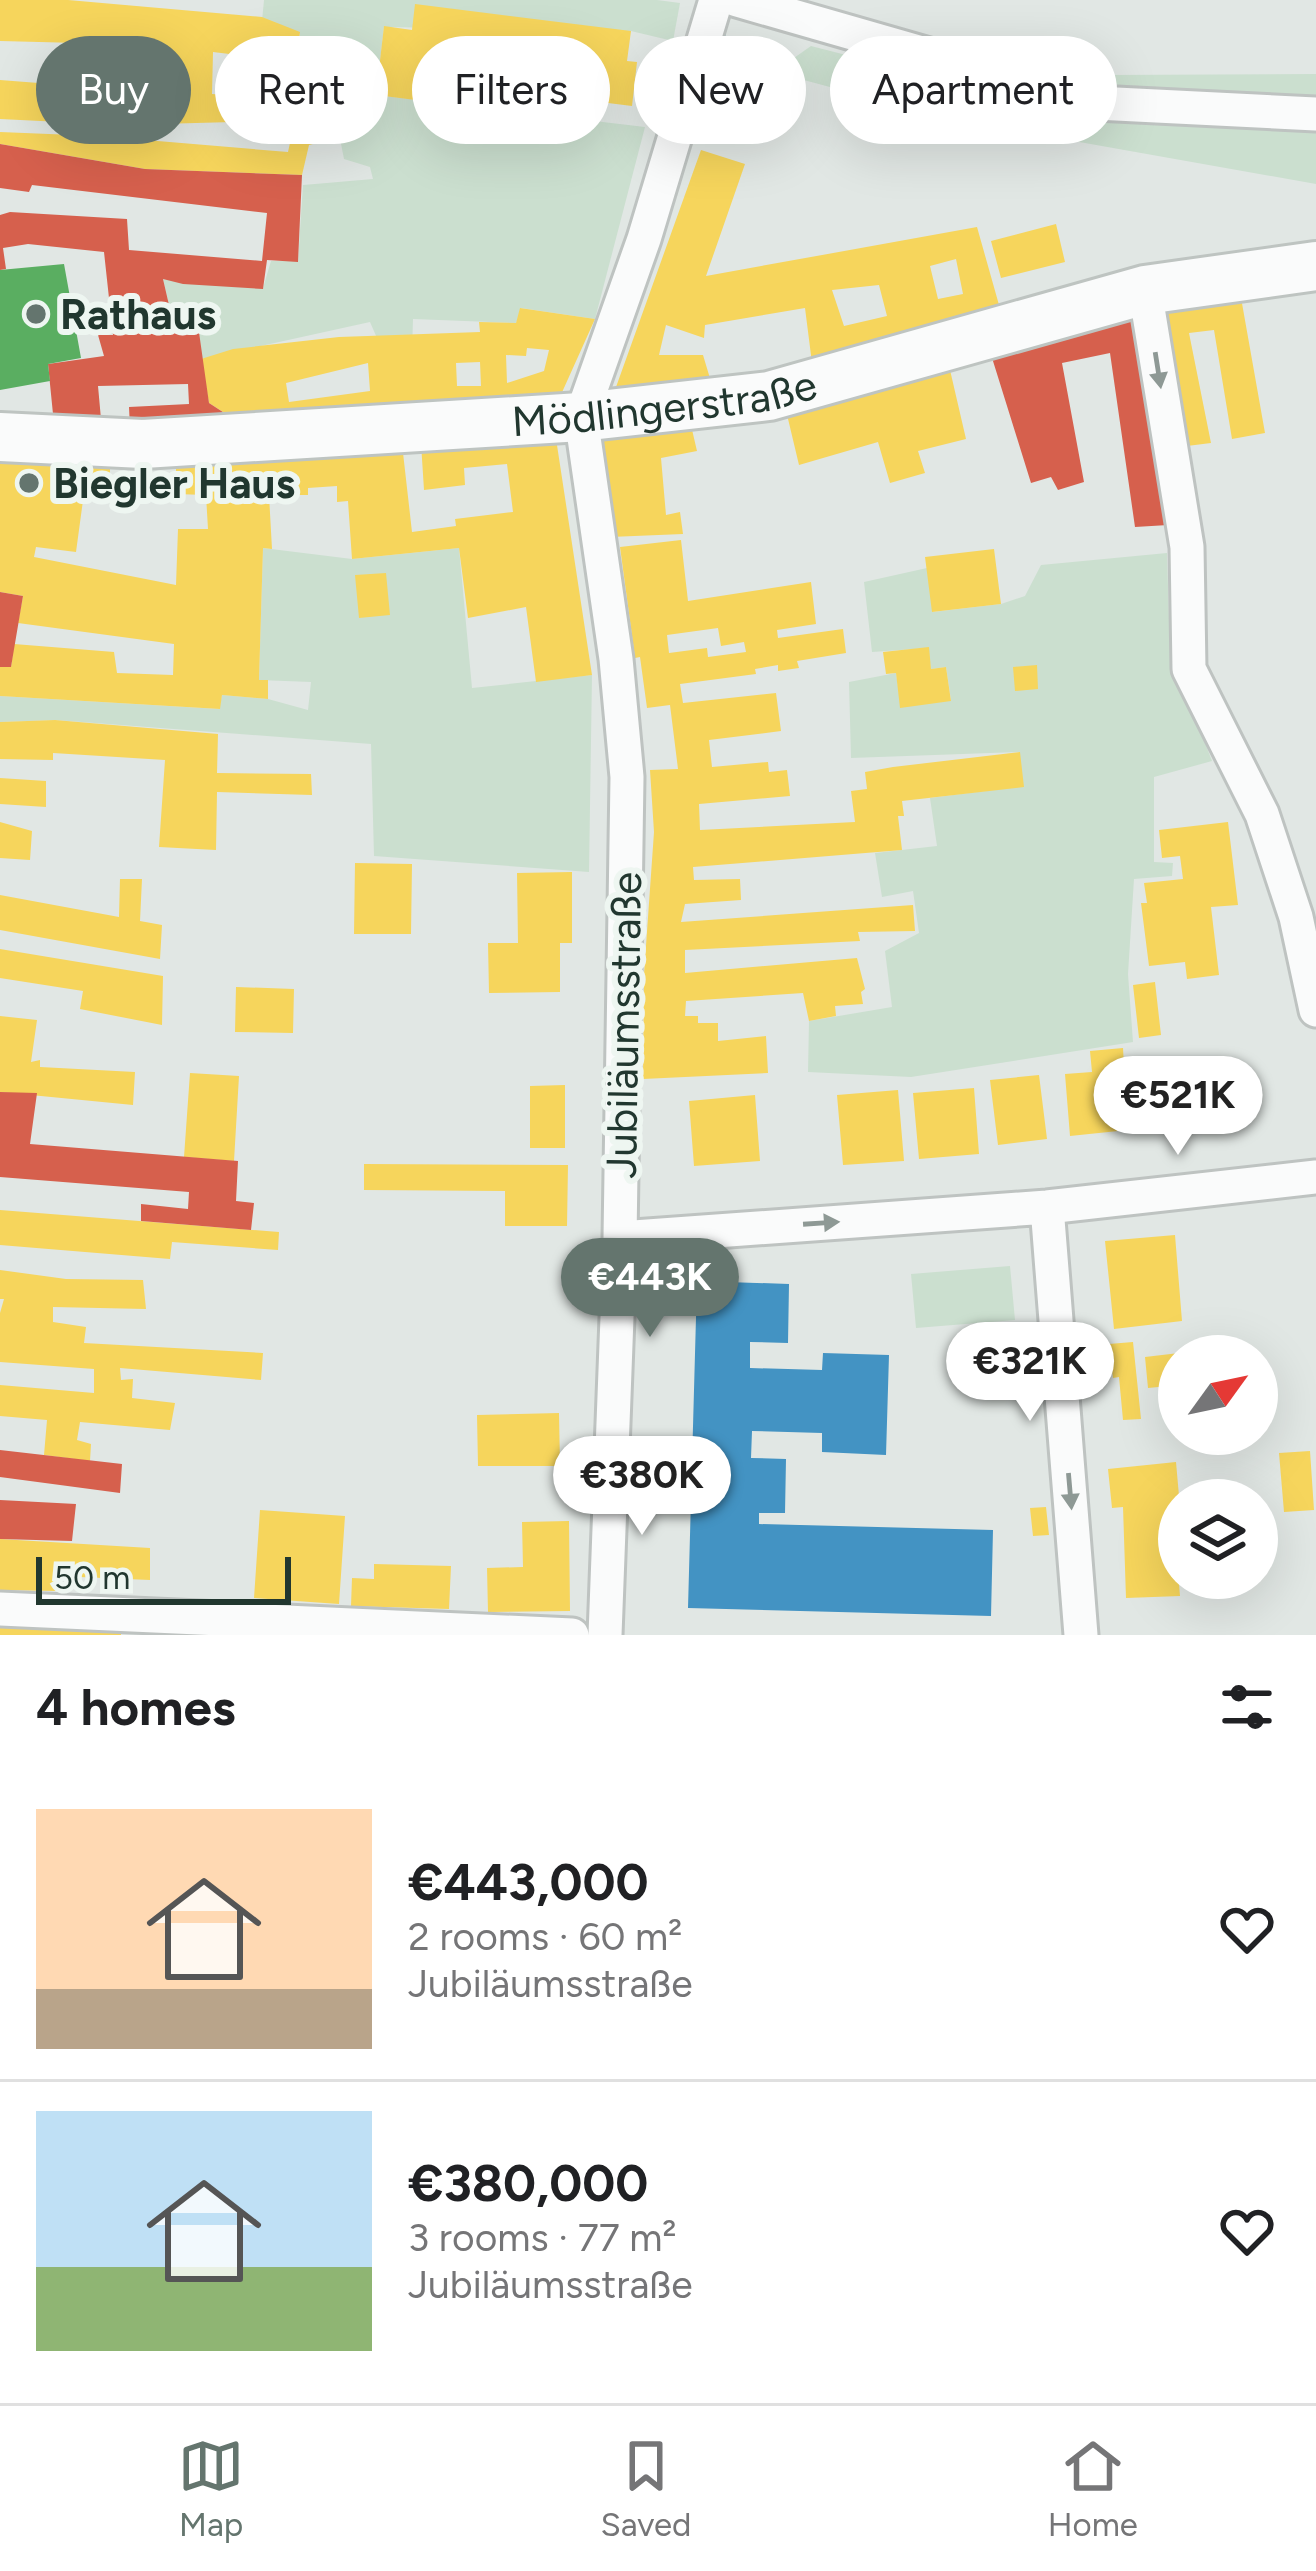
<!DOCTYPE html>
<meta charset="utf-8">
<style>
:root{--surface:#fff;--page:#f2f2f2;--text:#202124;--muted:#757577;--line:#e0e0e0;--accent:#64756e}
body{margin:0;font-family:Figtree,sans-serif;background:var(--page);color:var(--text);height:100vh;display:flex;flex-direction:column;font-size:45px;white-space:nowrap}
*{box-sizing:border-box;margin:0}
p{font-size:39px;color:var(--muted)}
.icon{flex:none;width:66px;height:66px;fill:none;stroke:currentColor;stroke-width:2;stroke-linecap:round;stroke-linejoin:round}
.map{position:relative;height:1635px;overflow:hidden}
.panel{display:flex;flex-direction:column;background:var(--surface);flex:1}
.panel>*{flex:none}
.hud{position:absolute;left:36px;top:36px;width:1245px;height:108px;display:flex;gap:24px}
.needle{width:78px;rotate:57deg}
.tools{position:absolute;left:1158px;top:1335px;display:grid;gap:24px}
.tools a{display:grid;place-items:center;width:120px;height:120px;border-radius:50%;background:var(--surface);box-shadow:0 12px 48px #0002;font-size:60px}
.scale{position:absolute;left:36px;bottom:30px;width:255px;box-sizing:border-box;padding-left:12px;border:6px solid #21372f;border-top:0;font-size:33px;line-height:42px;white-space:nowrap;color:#21372f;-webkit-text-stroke:9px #eef6f1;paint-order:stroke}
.price{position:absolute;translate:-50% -102px;padding:0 27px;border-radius:42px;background:#fff;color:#222;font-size:39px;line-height:78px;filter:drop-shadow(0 3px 6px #0008)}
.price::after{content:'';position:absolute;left:50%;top:72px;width:36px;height:27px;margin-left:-18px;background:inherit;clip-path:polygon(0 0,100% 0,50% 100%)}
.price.current{background:var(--accent);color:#fff}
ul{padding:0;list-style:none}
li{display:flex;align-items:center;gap:36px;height:300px;padding:0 36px}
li+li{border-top:3px solid var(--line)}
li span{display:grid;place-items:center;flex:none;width:336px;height:240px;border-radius:0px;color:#555}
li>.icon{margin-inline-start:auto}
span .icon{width:144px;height:144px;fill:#fffc;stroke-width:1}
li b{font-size:51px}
h2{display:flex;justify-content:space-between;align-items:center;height:144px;padding:0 36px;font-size:51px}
.tag{padding:0 42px;border-radius:54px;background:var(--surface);box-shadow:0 12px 48px #0002;font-size:42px;line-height:108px}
.tag.current{background:var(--accent);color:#fff}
.tab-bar{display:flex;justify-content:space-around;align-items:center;height:168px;border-top:3px solid var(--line);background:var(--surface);font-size:33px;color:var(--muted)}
.tab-bar a{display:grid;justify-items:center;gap:6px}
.tab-bar .current{color:var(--accent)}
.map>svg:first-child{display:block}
.green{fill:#cbdfcf}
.homes{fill:#f6d55c;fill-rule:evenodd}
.shops{fill:#d6604d}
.schools{fill:#4393c3}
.public{fill:#5aae61}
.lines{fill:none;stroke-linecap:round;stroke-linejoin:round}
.stream{stroke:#a4d0d2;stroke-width:10}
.minor-casing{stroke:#bec3c1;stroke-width:39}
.secondary-casing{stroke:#bec4c1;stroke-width:54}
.minor{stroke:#fafbfb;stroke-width:33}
.secondary{stroke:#fafbfb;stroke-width:48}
.oneway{fill:#8e9995}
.poi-dot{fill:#64756e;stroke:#eef6f1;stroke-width:4.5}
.labels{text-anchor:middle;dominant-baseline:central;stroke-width:12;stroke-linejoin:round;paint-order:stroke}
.poi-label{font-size:42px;font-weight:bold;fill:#21372f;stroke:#eef6f1;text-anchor:start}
.street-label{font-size:42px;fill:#21372f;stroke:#eef6f1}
</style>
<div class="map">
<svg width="1316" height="1635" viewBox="0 0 1316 1635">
<rect width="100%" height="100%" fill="#e1e7e4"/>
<path class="green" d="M 264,0 L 657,0 L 680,3 L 673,41 L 631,31 L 384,27 L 376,95 L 645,127 L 595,319 L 521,308 L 516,323 L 413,319 L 412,352 L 384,354 L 370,322 L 201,359 L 197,319 L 172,318 L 163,279 L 263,288 L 271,261 L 298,261 L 303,185 L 373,179 L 370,167 L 344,159 L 333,103 L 291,96 L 300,33 L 262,21 Z
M 811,46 L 1083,116 L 1105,75 L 1316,74 L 1316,184 L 949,119 L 774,72 Z
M 263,548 L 352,559 L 459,548 L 472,688 L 592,675 L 589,872 L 374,856 L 371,744 L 55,720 L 0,722 L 0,696 L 219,709 L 222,695 L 268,699 L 308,710 L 311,682 L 259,680 Z
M 1167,553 L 1170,652 L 1212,761 L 1154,777 L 1154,862 L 1173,863 L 1172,876 L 1134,879 L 1128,974 L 1133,1042 L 911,1077 L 808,1072 L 809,1021 L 892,1007 L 885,951 L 919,933 L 913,891 L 882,897 L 875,853 L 937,846 L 930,798 L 1023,786 L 1019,752 L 851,758 L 849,682 L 896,673 L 901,707 L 951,700 L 946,667 L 931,669 L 928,648 L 872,652 L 864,582 L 927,568 L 933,612 L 1001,604 L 1025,596 L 1041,565 Z
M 1010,1266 L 1015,1320 L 916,1328 L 911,1274 Z"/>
<path class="homes" d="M 0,0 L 68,0 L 262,17 L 300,32 L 296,62 L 213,52 L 212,94 L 326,102 L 324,141 L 309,145 L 302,175 L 145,169 L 0,144 L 0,132 L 98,136 L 288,152 L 293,129 L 233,122 L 122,125 L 0,119 L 0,80 L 103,88 L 106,65 L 157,69 L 157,45 L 0,41 Z
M 415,4 L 631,31 L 627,61 L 637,62 L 632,106 L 504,90 L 502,111 L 376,95 L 384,26 L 412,30 Z
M 701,150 L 745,164 L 706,276 L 977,227 L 1001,312 L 812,363 L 805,308 L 705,325 L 704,338 L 666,325 L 659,355 L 703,355 L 712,385 L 611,401 ZM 956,259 L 963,294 L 938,299 L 930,266 ZM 879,285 L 887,316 L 844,326 L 832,290 Z
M 1056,224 L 1065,262 L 1001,278 L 991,241 Z
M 1240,292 L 1265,433 L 1232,439 L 1214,330 L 1189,333 L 1211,443 L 1179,447 L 1156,308 Z
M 520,308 L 595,319 L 559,399 L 245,426 L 209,403 L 201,359 L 233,349 L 339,337 L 480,332 L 479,322 L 516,323 ZM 527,348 L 549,350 L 544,371 L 507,383 L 506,355 L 526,356 ZM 480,362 L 481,386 L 457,386 L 456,363 ZM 368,363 L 370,391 L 289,402 L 286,383 Z
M 947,357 L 966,439 L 918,451 L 925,473 L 890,483 L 878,442 L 799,465 L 784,402 Z
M 690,421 L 697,451 L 661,458 L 666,515 L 680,512 L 683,534 L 610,537 L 597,435 Z
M 555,432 L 592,675 L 536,682 L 526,607 L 468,618 L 459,548 L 352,559 L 348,501 L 337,502 L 337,486 L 308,488 L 308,495 L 269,495 L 272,549 L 263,548 L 259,680 L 268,680 L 268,699 L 222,695 L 220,709 L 0,696 L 0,667 L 11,667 L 14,644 L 114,652 L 117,673 L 173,675 L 174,644 L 18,623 L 23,596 L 0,592 L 0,451 L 110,453 L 110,487 L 58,479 L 57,489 L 84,493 L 76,552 L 36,547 L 34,557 L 176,585 L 178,529 L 208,529 L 206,495 L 176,494 L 176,453 L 402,444 L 412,532 L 456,526 L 455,519 L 513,512 L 507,464 L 464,468 L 465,485 L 424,490 L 421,443 Z
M 681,540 L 688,601 L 811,582 L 816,624 L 777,630 L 778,638 L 843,629 L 846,653 L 797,661 L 799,668 L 778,671 L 778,665 L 755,669 L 756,674 L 680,684 L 683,703 L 776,693 L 781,731 L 709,740 L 712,767 L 768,762 L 769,772 L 787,770 L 790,796 L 699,804 L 700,830 L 855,822 L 851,791 L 867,789 L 865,772 L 893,767 L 1020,752 L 1024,787 L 902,801 L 904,816 L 898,816 L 902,850 L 693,867 L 694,880 L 740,879 L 741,900 L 685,904 L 681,922 L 913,905 L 915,931 L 858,932 L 860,941 L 685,950 L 685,973 L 857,958 L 865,989 L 861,992 L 863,1004 L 835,1006 L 836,1016 L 809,1021 L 803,993 L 686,1001 L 685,1016 L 698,1016 L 698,1023 L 718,1023 L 718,1041 L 766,1036 L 768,1073 L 643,1079 L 644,974 L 654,832 L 650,770 L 678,769 L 670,705 L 647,708 L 640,657 L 635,658 L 620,547 ZM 718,628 L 721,646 L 744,642 L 746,652 L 708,657 L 707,648 L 669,653 L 667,635 Z
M 994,549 L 1001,604 L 932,612 L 925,557 Z
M 386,573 L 390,615 L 359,618 L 355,575 Z
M 929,647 L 931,669 L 946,667 L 951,701 L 900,708 L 896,673 L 886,674 L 883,652 Z
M 1037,665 L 1038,689 L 1015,691 L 1013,667 Z
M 55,720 L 218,734 L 217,773 L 311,774 L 312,795 L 217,792 L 216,850 L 159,847 L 165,760 L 53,753 L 53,760 L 0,759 L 0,722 Z
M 0,778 L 46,781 L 46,807 L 0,804 Z
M 0,822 L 32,831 L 30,860 L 0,858 Z
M 1228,822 L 1238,905 L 1211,907 L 1219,975 L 1187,979 L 1185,962 L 1149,966 L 1141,903 L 1147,903 L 1144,883 L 1183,879 L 1180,856 L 1162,858 L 1159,830 Z
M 355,863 L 412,864 L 411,934 L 354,934 Z
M 572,872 L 572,943 L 560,943 L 560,992 L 489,993 L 488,943 L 518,943 L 517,873 Z
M 120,879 L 142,879 L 140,921 L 162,925 L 160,959 L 0,930 L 0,895 L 119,917 Z
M 0,949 L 163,976 L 162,1025 L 80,1009 L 83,991 L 0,978 Z
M 1155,982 L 1161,1035 L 1139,1038 L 1133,985 Z
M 236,987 L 294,989 L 293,1033 L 235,1032 Z
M 0,1016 L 37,1020 L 31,1062 L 40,1060 L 40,1067 L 135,1072 L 133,1105 L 0,1092 Z
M 1123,1048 L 1125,1084 L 1142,1082 L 1147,1128 L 1070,1136 L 1065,1074 L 1092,1072 L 1090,1051 Z
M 1218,1063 L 1221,1088 L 1232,1087 L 1236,1120 L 1160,1128 L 1155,1069 Z
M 190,1073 L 239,1076 L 234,1161 L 184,1157 Z
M 1039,1075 L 1047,1139 L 998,1145 L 990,1080 Z
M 565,1085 L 565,1148 L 530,1148 L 530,1086 Z
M 974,1088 L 979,1154 L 919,1159 L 913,1093 Z
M 898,1090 L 904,1161 L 843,1165 L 837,1095 Z
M 755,1095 L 760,1161 L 694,1166 L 689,1101 Z
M 364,1164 L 568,1165 L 567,1226 L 505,1226 L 505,1191 L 364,1190 Z
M 0,1210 L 279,1232 L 278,1250 L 172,1242 L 170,1259 L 0,1245 Z
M 1175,1235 L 1182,1321 L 1114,1329 L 1105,1241 Z
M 0,1270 L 66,1279 L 143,1280 L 146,1309 L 53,1307 L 53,1322 L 86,1327 L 84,1343 L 263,1353 L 261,1380 L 120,1368 L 121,1380 L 133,1379 L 132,1398 L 175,1403 L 170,1430 L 80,1422 L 77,1440 L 91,1444 L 90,1461 L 44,1455 L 47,1420 L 0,1416 L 0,1385 L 94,1393 L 94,1369 L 0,1362 L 0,1313 L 4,1299 L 0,1299 Z
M 1133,1342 L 1141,1419 L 1123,1420 L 1119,1377 L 1113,1378 L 1109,1344 Z
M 1179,1353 L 1179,1385 L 1148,1388 L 1145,1357 Z
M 559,1413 L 560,1466 L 478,1466 L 477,1415 Z
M 1310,1451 L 1314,1510 L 1284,1512 L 1279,1453 Z
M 1176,1462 L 1179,1496 L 1190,1494 L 1190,1500 L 1179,1500 L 1179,1557 L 1169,1557 L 1169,1572 L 1178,1572 L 1180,1596 L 1126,1598 L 1123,1507 L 1112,1508 L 1108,1469 Z
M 1046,1507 L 1049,1535 L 1033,1536 L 1030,1508 Z
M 260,1510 L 345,1516 L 339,1604 L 254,1598 Z
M 569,1521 L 570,1611 L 488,1612 L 487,1568 L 523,1567 L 522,1522 Z
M 0,1539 L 150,1548 L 150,1580 L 56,1576 L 56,1591 L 0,1590 Z
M 374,1564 L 451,1566 L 449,1609 L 351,1606 L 352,1578 L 374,1579 Z
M 0,1625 L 121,1631 L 121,1635 L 0,1635 Z"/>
<path class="shops" d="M 0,144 L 145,169 L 302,175 L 298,262 L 267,260 L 263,289 L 183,284 L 163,279 L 172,318 L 197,318 L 209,403 L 229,416 L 130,429 L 129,407 L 189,404 L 188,384 L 98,386 L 101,419 L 54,424 L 48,364 L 104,356 L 98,335 L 113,335 L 104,252 L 28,244 L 3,248 L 6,269 L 0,270 L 0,215 L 10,212 L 127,219 L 129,250 L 262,261 L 267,213 L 32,185 L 29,192 L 0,188 Z
M 1136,311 L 1168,525 L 1135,527 L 1110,353 L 1062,363 L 1084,482 L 1058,490 L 1051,477 L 1031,483 L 988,345 Z
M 0,592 L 23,596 L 11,667 L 0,667 Z
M 0,1092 L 37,1093 L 30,1144 L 238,1161 L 236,1201 L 254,1203 L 251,1230 L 141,1221 L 141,1204 L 188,1209 L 189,1192 L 0,1177 Z
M 0,1450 L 122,1464 L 120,1493 L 0,1477 Z
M 0,1500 L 76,1504 L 72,1541 L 0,1539 Z"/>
<path class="schools" d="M 697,1281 L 789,1284 L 788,1343 L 750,1342 L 750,1368 L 822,1370 L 823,1353 L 889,1355 L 886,1455 L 822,1452 L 822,1433 L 752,1431 L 751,1458 L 786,1459 L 785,1513 L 759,1513 L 759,1524 L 993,1530 L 991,1616 L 688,1608 Z"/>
<path class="public" d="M 64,264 L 81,358 L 48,364 L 50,381 L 0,390 L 0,270 Z"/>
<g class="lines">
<path class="stream" d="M 716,67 L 721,33"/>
<defs>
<path id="minor" d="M 737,0 L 1096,103 L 1316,114
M 1145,290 L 1187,547 L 1189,669 L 1262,814 L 1296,917 L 1316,1010
M 1047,1207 L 1081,1635
M 620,1238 L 1047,1207 L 1316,1177
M 0,1609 L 572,1635
M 605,1635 L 620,1238 L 627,777 L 616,659 L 581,417 L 644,239 L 716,0"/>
<g id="secondary">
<path id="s1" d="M 0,437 L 143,444 L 581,417 L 769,396 L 1145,290 L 1316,266"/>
</g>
</defs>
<use href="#minor" class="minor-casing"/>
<use href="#secondary" class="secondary-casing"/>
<use href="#minor" class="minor"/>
<use href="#secondary" class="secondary"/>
</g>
<defs><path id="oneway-solid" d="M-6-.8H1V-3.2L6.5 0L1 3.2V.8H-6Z" transform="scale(3)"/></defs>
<g class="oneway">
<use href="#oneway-solid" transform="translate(1158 370) rotate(81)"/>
<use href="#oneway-solid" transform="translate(821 1223) rotate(-4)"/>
<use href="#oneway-solid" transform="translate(1070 1491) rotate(85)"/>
</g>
<g class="poi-dot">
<circle cx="36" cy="314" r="12"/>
<circle cx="29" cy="483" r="12"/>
</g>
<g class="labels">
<g class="poi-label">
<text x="60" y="314">Rathaus</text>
<text x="53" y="483">Biegler Haus</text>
</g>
<g class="street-label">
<text stroke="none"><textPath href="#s1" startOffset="666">Mödlingerstraße</textPath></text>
<text transform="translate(624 1025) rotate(-89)">Jubiläumsstraße</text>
</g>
</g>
</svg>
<div class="tools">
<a><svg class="needle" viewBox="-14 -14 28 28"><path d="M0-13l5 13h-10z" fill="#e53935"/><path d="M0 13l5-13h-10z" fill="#757577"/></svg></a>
<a><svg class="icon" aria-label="layers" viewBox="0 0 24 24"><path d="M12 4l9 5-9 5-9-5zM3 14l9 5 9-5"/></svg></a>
</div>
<div class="scale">50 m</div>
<b class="price" style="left:1178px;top:1158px">€521K</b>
<b class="price current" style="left:650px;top:1340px">€443K</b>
<b class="price" style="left:1030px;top:1424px">€321K</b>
<b class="price" style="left:642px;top:1538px">€380K</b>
<div class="hud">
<a class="tag current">Buy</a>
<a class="tag">Rent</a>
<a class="tag">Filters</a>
<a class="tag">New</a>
<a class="tag">Apartment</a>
</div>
</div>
<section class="panel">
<h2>4 homes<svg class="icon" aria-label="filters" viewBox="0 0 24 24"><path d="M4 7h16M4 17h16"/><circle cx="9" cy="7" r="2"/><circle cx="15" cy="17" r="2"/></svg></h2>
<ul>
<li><span style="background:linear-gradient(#ffd9b3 75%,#b9a48a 0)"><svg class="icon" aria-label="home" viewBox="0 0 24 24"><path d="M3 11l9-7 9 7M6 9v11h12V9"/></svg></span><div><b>€443,000</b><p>2 rooms · 60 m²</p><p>Jubiläumsstraße</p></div><svg class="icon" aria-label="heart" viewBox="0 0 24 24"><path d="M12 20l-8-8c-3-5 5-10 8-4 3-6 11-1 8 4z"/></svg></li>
<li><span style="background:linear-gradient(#bfe0f5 65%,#8fb573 0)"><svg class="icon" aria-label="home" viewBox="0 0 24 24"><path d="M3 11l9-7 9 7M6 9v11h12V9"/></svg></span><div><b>€380,000</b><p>3 rooms · 77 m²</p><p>Jubiläumsstraße</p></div><svg class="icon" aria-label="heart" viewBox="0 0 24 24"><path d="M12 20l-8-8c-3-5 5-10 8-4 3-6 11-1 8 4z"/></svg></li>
</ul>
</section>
<nav class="tab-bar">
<a class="current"><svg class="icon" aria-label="map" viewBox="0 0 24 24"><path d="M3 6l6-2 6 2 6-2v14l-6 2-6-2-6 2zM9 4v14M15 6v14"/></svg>Map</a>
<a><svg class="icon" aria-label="saved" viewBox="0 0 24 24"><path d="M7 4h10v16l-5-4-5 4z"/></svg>Saved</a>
<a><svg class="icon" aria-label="home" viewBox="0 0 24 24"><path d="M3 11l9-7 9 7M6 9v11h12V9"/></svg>Home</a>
</nav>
